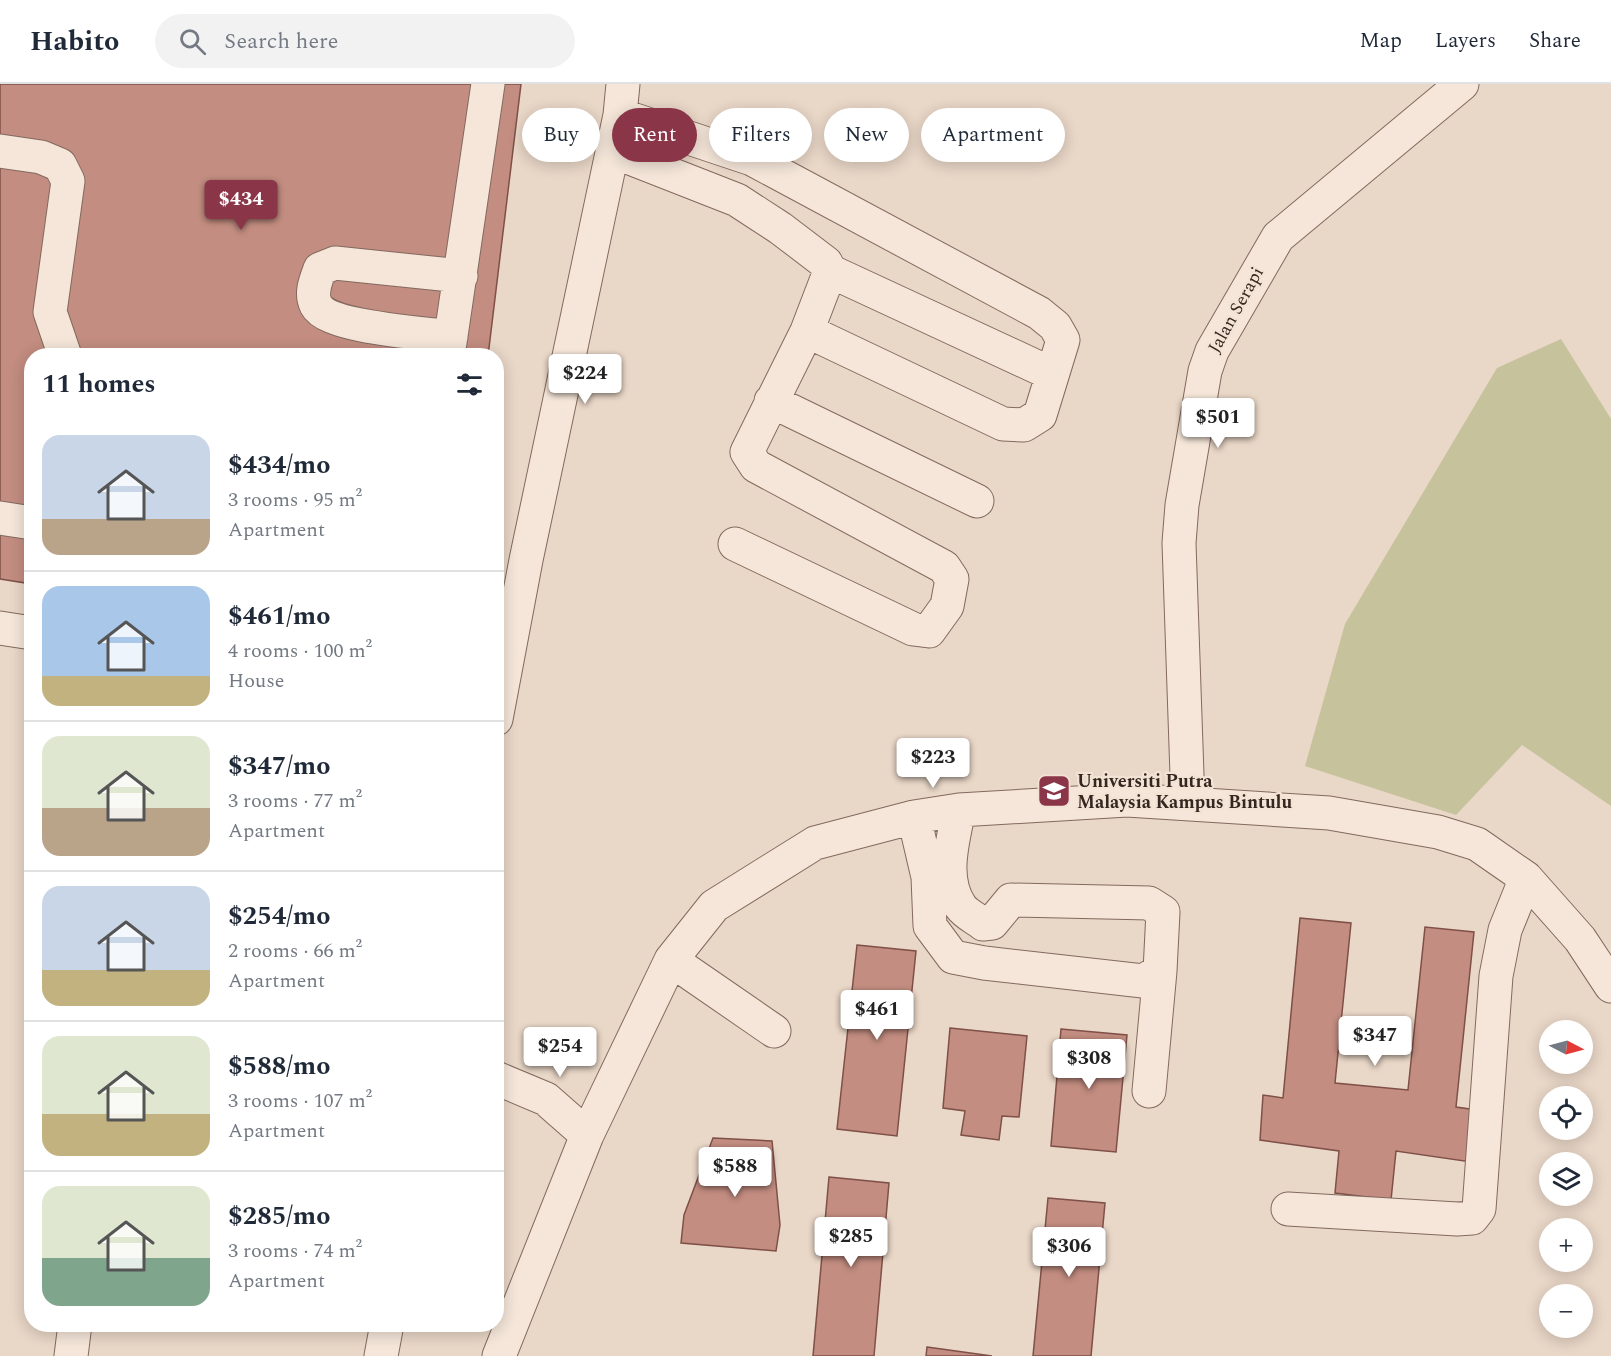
<!DOCTYPE html>
<meta charset="utf-8">
<style>
:root{--surface:#fff;--page:#f2f2f3;--text:#1f2937;--muted:#747a83;--line:#e0e1e3;--accent:#8b3549}
body{margin:0;font-family:Spectral,serif;background:var(--page);color:var(--text);height:100vh;display:flex;flex-direction:column;font-size:22px;white-space:nowrap}
*{box-sizing:border-box;margin:0}
p{font-size:20px;color:var(--muted)}
.icon{flex:none;width:33px;height:33px;fill:none;stroke:currentColor;stroke-width:2;stroke-linecap:round;stroke-linejoin:round}
.map{position:relative;flex:1;overflow:hidden}
.details{position:absolute;left:24px;top:264px;width:480px;height:984px;display:flex;flex-direction:column;background:var(--surface);border-radius:24px;box-shadow:0 3px 15px #0003}
.details>*{flex:none}
.hud{position:absolute;left:522px;top:24px;width:570px;height:54px;display:flex;gap:12px}
.needle{width:39px;rotate:96deg}
.tools{position:absolute;left:1539px;top:936px;display:grid;gap:12px}
.tools a{display:grid;place-items:center;width:54px;height:54px;border-radius:50%;background:var(--surface);box-shadow:0 3px 15px #0003;font-size:30px}
.price{position:absolute;translate:-50% -51px;padding:0 14px;border-radius:6px;background:#fff;color:#222;font-size:20px;line-height:39px;filter:drop-shadow(0 2px 3px #0008)}
.price::after{content:'';position:absolute;left:50%;top:36px;width:18px;height:14px;margin-left:-9px;background:inherit;clip-path:polygon(0 0,100% 0,50% 100%)}
.price.active{background:var(--accent);color:#fff}
ul{padding:0;list-style:none}
li{display:flex;align-items:center;gap:18px;height:150px;padding:0 18px}
li+li{border-top:2px solid var(--line)}
li span{display:grid;place-items:center;flex:none;width:168px;height:120px;border-radius:18px;color:#555}
li>.icon{margin-inline-start:auto}
span .icon{width:72px;height:72px;fill:#fffc;stroke-width:1}
li b{font-size:26px}
h2{display:flex;justify-content:space-between;align-items:center;height:72px;padding:0 18px;font-size:26px}
.pill{padding:0 21px;border-radius:27px;background:var(--surface);box-shadow:0 3px 15px #0003;font-size:21px;line-height:54px}
.pill.active{background:var(--accent);color:#fff}
header{display:flex;align-items:center;gap:36px;box-sizing:border-box;height:84px;padding:0 30px;background:var(--surface);border-bottom:2px solid var(--line)}
header strong{font-size:28px}
nav{display:flex;gap:33px;margin-inline-start:auto;font-size:21px}
.search{width:420px;height:54px;background:var(--page);display:flex;align-items:center;gap:15px;box-sizing:border-box;padding:0 21px;border-radius:33px;color:var(--muted);font-size:22px}
.map>svg:first-child{display:block}
.green{fill:#c6c29c}
.building{fill:#c38d81;stroke:#7f5047;stroke-width:1.5}
.lines{fill:none;stroke-linecap:round;stroke-linejoin:round}
.minor-casing{stroke:#83695e;stroke-width:35}
.minor{stroke:#f5e6d9;stroke-width:33}
.labels{text-anchor:middle;dominant-baseline:central;stroke-width:4.5;stroke-linejoin:round;paint-order:stroke}
.street-label{font-size:18px;fill:#352620;stroke:#f2e3d5}
.poi-label{font-size:18px;font-weight:bold;fill:#352620;stroke:#f2e3d5;text-anchor:start}
</style>
<header>
<strong>Habito</strong>
<div class="search"><svg class="icon" aria-label="search" viewBox="0 0 24 24"><circle cx="10" cy="10" r="6"/><path d="M15 15l6 6"/></svg>Search here</div>
<nav><a>Map</a><a>Layers</a><a>Share</a></nav>
</header>
<div class="map">
<svg width="1611" height="1272" viewBox="0 0 1611 1272">
<rect width="100%" height="100%" fill="#e9d7c7"/>
<path class="green" d="M 1561,255 L 1611,335 L 1611,722 L 1522,661 L 1456,731 L 1305,682 L 1345,540 L 1497,284 Z"/>
<path class="building" d="M 0,0 L 521,0 L 488,272 L 32,272 L 32,500 L 0,495 Z
M 1300,834 L 1351,839 L 1335,999 L 1408,1006 L 1425,843 L 1474,848 L 1456,1023 L 1484,1027 L 1478,1079 L 1396,1067 L 1391,1116 L 1335,1109 L 1339,1067 L 1260,1056 L 1263,1011 L 1283,1014 Z
M 857,861 L 916,867 L 897,1052 L 837,1045 Z
M 950,944 L 1027,952 L 1019,1033 L 1002,1032 L 999,1056 L 961,1051 L 965,1027 L 943,1024 Z
M 1061,945 L 1127,951 L 1116,1068 L 1051,1062 Z
M 713,1054 L 772,1057 L 780,1141 L 776,1167 L 681,1159 L 684,1131 Z
M 829,1093 L 889,1099 L 874,1272 L 813,1272 Z
M 1048,1114 L 1105,1119 L 1091,1272 L 1033,1272 Z
M 927,1263 L 992,1272 L 926,1272 Z"/>
<g class="lines">
<defs>
<path id="minor" d="M 620,31 L 752,75 L 1039,229 L 1055,242 L 1063,256 L 1040,331 L 1024,341 L 1003,340 L 807,247
M 0,67 L 41,73 L 60,81 L 68,97 L 50,228 L 65,272
M 612,67 L 737,116 L 780,144 L 826,179 L 830,187 L 807,247 L 747,368 L 756,382 L 944,483 L 952,495 L 947,522 L 929,547 L 913,545 L 735,460
M 830,187 L 1052,290
M 451,253 C 425,249 328,244 316,221 C 310,209 316,196 320,185 L 335,179 L 461,192
M 448,272 L 488,0
M 771,317 L 977,417
M 0,434 L 32,439
M 0,544 L 32,549
M 496,635 L 526,476 L 620,31 L 623,0
M 1188,720 L 1179,459 L 1182,421 L 1205,287 L 1212,267 L 1278,153 L 1462,0
M 914,733 L 928,793 L 930,842 L 953,873 L 984,879 L 1143,897 L 1160,887 L 1163,828 L 1149,819 L 1011,816 L 992,839 L 983,840 C 977,835 966,830 961,823 C 941,795 953,756 959,726
M 671,876 L 774,947
M 496,994 L 546,1015 L 587,1051
M 1149,1007 L 1160,887
M 1288,1125 L 1457,1135 L 1472,1134 L 1479,1125 L 1496,892 L 1505,846 L 1526,794
M 71,1272 L 75,1240
M 381,1272 L 387,1240
M 499,1272 L 587,1051 L 671,876 L 714,822 L 815,759 L 914,733 L 959,726 L 1127,716 L 1329,729 L 1438,748 L 1477,760 L 1526,794 L 1580,855 L 1611,902"/>
</defs>
<use href="#minor" class="minor-casing"/>
<use href="#minor" class="minor"/>
</g>
<defs>
<symbol id="university-square" viewBox="-11 -11 22 22"><rect x="-9" y="-9" width="18" height="18" rx="4" fill="#8b3549" stroke="#f2e3d5"/><path d="M0-5L7-2L0 1L-7-2ZM-4 1L0 2.5L4 1V4Q0 6-4 4Z" fill="#fff"/></symbol>
</defs>
<g fill-rule="evenodd">
<use href="#university-square" x="1035" y="688" width="38" height="38"/>
</g>
<g class="labels">
<g class="street-label">
<text transform="translate(1236 226) rotate(-61)">Jalan Serapi</text>
</g>
<g class="poi-label">
<text x="1077" y="697">Universiti Putra<tspan x="1077" dy="21">Malaysia Kampus Bintulu</tspan></text>
</g>
</g>
</svg>
<div class="tools">
<a><svg class="needle" viewBox="-14 -14 28 28"><path d="M0-13l5 13h-10z" fill="#e53935"/><path d="M0 13l5-13h-10z" fill="#747a83"/></svg></a>
<a><svg class="icon" aria-label="locate" viewBox="0 0 24 24"><circle cx="12" cy="12" r="6"/><path d="M12 2v4M12 18v4M2 12h4M18 12h4"/></svg></a>
<a><svg class="icon" aria-label="layers" viewBox="0 0 24 24"><path d="M12 4l9 5-9 5-9-5zM3 14l9 5 9-5"/></svg></a>
<a>+</a>
<a>−</a>
</div>
<b class="price active" style="left:241px;top:147px">$434</b>
<b class="price" style="left:585px;top:321px">$224</b>
<b class="price" style="left:1218px;top:365px">$501</b>
<b class="price" style="left:933px;top:705px">$223</b>
<b class="price" style="left:877px;top:957px">$461</b>
<b class="price" style="left:1375px;top:983px">$347</b>
<b class="price" style="left:560px;top:994px">$254</b>
<b class="price" style="left:1089px;top:1006px">$308</b>
<b class="price" style="left:735px;top:1114px">$588</b>
<b class="price" style="left:851px;top:1184px">$285</b>
<b class="price" style="left:1069px;top:1194px">$306</b>
<div class="hud">
<a class="pill">Buy</a>
<a class="pill active">Rent</a>
<a class="pill">Filters</a>
<a class="pill">New</a>
<a class="pill">Apartment</a>
</div>
<section class="details">
<h2>11 homes<svg class="icon" aria-label="filters" viewBox="0 0 24 24"><path d="M4 7h16M4 17h16"/><circle cx="9" cy="7" r="2"/><circle cx="15" cy="17" r="2"/></svg></h2>
<ul>
<li><span style="background:linear-gradient(#c9d6e8 70%,#b9a48a 0)"><svg class="icon" aria-label="home" viewBox="0 0 24 24"><path d="M3 11l9-7 9 7M6 9v11h12V9"/></svg></span><div><b>$434/mo</b><p>3 rooms · 95 m²</p><p>Apartment</p></div></li>
<li><span style="background:linear-gradient(#a9c7e8 75%,#c2b280 0)"><svg class="icon" aria-label="home" viewBox="0 0 24 24"><path d="M3 11l9-7 9 7M6 9v11h12V9"/></svg></span><div><b>$461/mo</b><p>4 rooms · 100 m²</p><p>House</p></div></li>
<li><span style="background:linear-gradient(#dfe7d0 60%,#b9a48a 0)"><svg class="icon" aria-label="home" viewBox="0 0 24 24"><path d="M3 11l9-7 9 7M6 9v11h12V9"/></svg></span><div><b>$347/mo</b><p>3 rooms · 77 m²</p><p>Apartment</p></div></li>
<li><span style="background:linear-gradient(#c9d6e8 70%,#c2b280 0)"><svg class="icon" aria-label="home" viewBox="0 0 24 24"><path d="M3 11l9-7 9 7M6 9v11h12V9"/></svg></span><div><b>$254/mo</b><p>2 rooms · 66 m²</p><p>Apartment</p></div></li>
<li><span style="background:linear-gradient(#dfe7d0 65%,#c2b280 0)"><svg class="icon" aria-label="home" viewBox="0 0 24 24"><path d="M3 11l9-7 9 7M6 9v11h12V9"/></svg></span><div><b>$588/mo</b><p>3 rooms · 107 m²</p><p>Apartment</p></div></li>
<li><span style="background:linear-gradient(#dfe7d0 60%,#7fa58c 0)"><svg class="icon" aria-label="home" viewBox="0 0 24 24"><path d="M3 11l9-7 9 7M6 9v11h12V9"/></svg></span><div><b>$285/mo</b><p>3 rooms · 74 m²</p><p>Apartment</p></div></li>
</ul>
</section>
</div>
